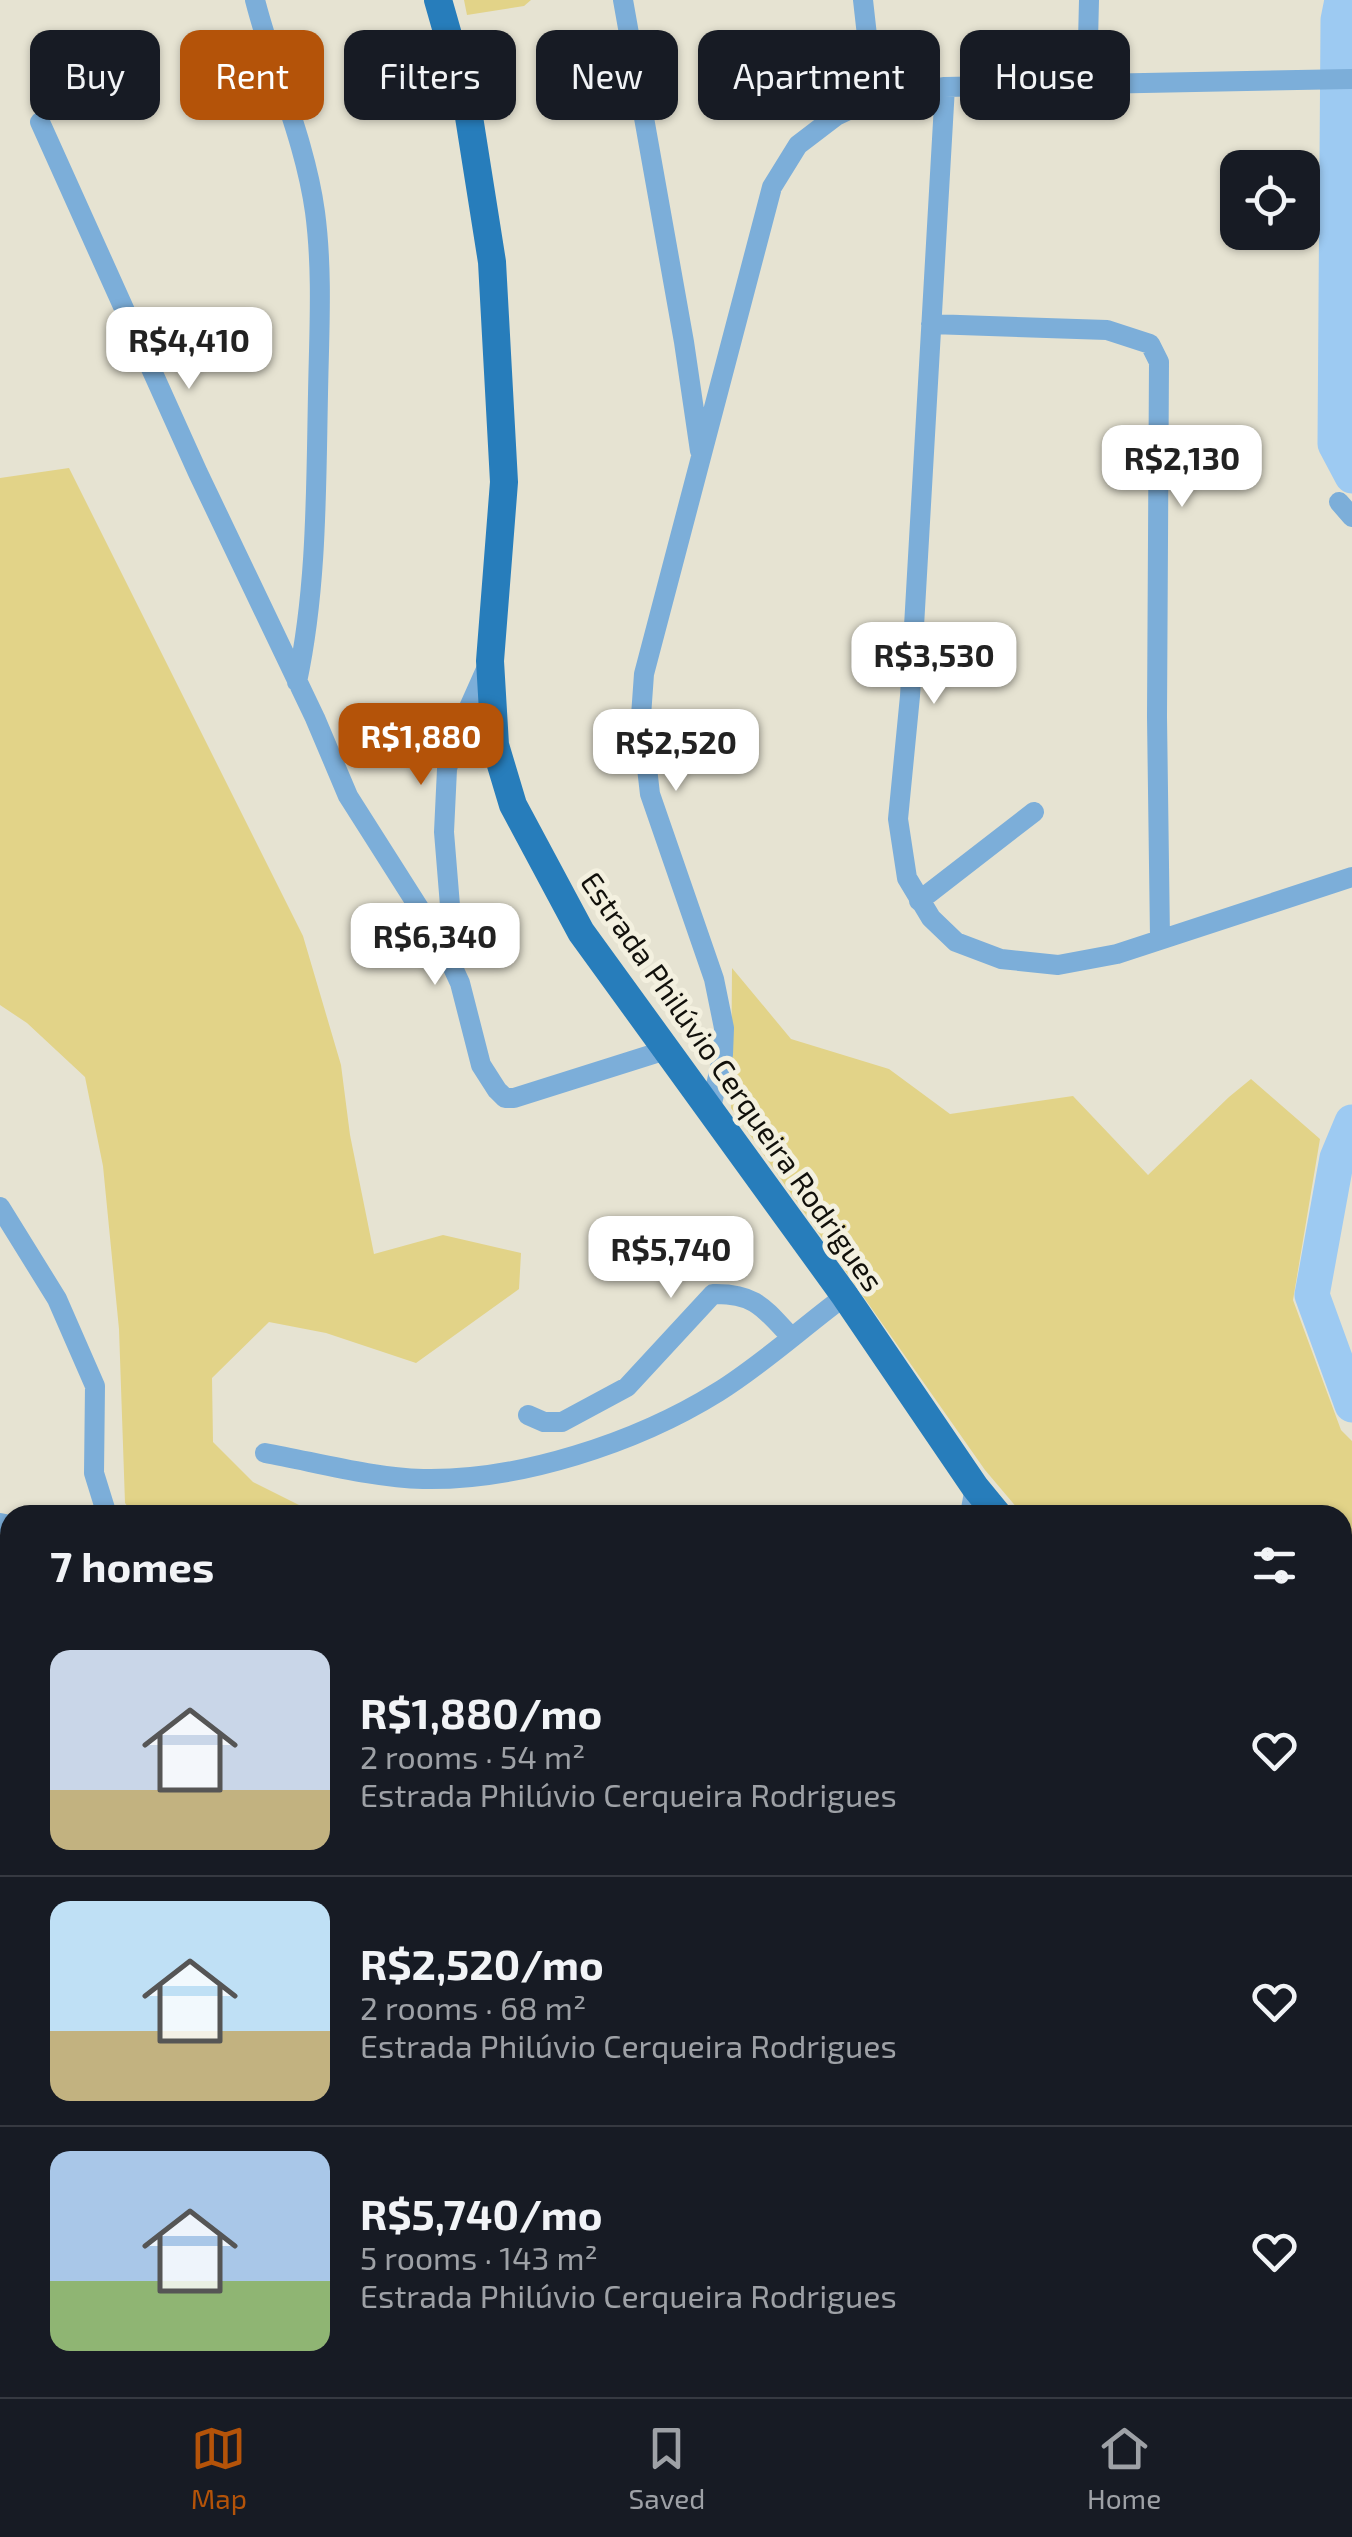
<!DOCTYPE html>
<meta charset="utf-8">
<style>
:root{--surface:#171b24;--page:#242831;--text:#f1f3f6;--muted:#9ea1a6;--line:#363941;--accent:#b45309}
body{margin:0;font-family:"Exo 2",sans-serif;background:var(--page);color:var(--text);height:100vh;display:flex;flex-direction:column;font-size:38px;white-space:nowrap}
*{box-sizing:border-box;margin:0}
p{font-size:32px;color:var(--muted)}
.icon{flex:none;width:55px;height:55px;fill:none;stroke:currentColor;stroke-width:2;stroke-linecap:round;stroke-linejoin:round}
.map{position:relative;flex:1;overflow:hidden}
.sheet{position:absolute;left:0px;top:1505px;width:1352px;height:892px;display:flex;flex-direction:column;background:var(--surface);border-radius:30px 30px 0 0;box-shadow:0 2px 8px #0004}
.sheet>*{flex:none}
.hud{position:absolute;left:30px;top:30px;width:1292px;height:90px;display:flex;gap:20px}
.controls{position:absolute;left:1220px;top:150px;display:grid;gap:20px}
.controls a{display:grid;place-items:center;width:100px;height:100px;border-radius:20px;background:var(--surface);box-shadow:0 2px 8px #0004;font-size:50px}
.price{position:absolute;translate:-50% -85px;padding:0 22px;border-radius:20px;background:#fff;color:#222;font-size:32px;line-height:65px;filter:drop-shadow(0 2px 5px #0008)}
.price::after{content:'';position:absolute;left:50%;top:60px;width:30px;height:22px;margin-left:-15px;background:inherit;clip-path:polygon(0 0,100% 0,50% 100%)}
.price.current{background:var(--accent);color:#fff}
ul{padding:0;list-style:none}
li{display:flex;align-items:center;gap:30px;height:250px;padding:0 50px}
li+li{border-top:2px solid var(--line)}
li span{display:grid;place-items:center;flex:none;width:280px;height:200px;border-radius:20px;color:#555}
li>.icon{margin-inline-start:auto}
span .icon{width:120px;height:120px;fill:#fffc;stroke-width:1}
li b{font-size:42px}
h2{display:flex;justify-content:space-between;align-items:center;height:120px;padding:0 50px;font-size:42px}
.pill{padding:0 35px;border-radius:20px;background:var(--surface);box-shadow:0 2px 8px #0004;font-size:35px;line-height:90px}
.pill.current{background:var(--accent);color:#fff}
.dock{display:flex;justify-content:space-around;align-items:center;height:140px;border-top:2px solid var(--line);background:var(--surface);font-size:28px;color:var(--muted)}
.dock a{display:grid;justify-items:center;gap:5px}
.dock .current{color:var(--accent)}
.map>svg:first-child{display:block}
.green{fill:#e2d388}
.lines{fill:none;stroke-linecap:round;stroke-linejoin:round}
.river{stroke:#9dcaf2;stroke-width:35}
.minor{stroke:#7caed9;stroke-width:20}
.major{stroke:#277dbb;stroke-width:28}
.labels{text-anchor:middle;dominant-baseline:central;stroke-width:10;stroke-linejoin:round;paint-order:stroke}
.street-label{font-size:30px;fill:#11100b;stroke:#f3f0df}
</style>
<div class="map">
<svg width="1352" height="2397" viewBox="0 0 1352 2397">
<rect width="100%" height="100%" fill="#e6e3d2"/>
<path class="green" d="M 464,0 L 531,0 L 524,6 L 467,15 Z
M 69,468 L 303,936 L 341,1065 L 350,1135 L 374,1254 L 443,1235 L 521,1253 L 519,1289 L 416,1363 L 326,1333 L 269,1322 L 212,1378 L 213,1442 L 253,1482 L 319,1515 L 134,1515 L 125,1503 L 119,1329 L 103,1166 L 85,1077 L 27,1023 L 0,1005 L 0,478 Z
M 732,968 L 791,1039 L 889,1069 L 950,1114 L 1073,1096 L 1148,1175 L 1229,1097 L 1251,1079 L 1320,1139 L 1293,1300 L 1341,1430 L 1352,1441 L 1352,1771 L 1342,1764 L 1342,1515 L 1023,1515 L 985,1470 L 731,1108 Z
M 1342,2177 L 1352,2182 L 1352,2224 L 1343,2234 Z
M 10,2314 L 10,2388 L 142,2388 L 149,2397 L 0,2397 L 0,2315 Z
M 603,2388 L 802,2388 L 852,2397 L 599,2397 Z"/>
<g class="lines">
<path class="river" d="M 1342,0 L 1338,20 L 1335,444 L 1352,476
M 1352,1122 L 1337,1158 L 1312,1295 L 1352,1405"/>
<path class="minor" d="M 255,0 C 273,71 305,139 315,212 C 323,272 319,334 318,394 C 316,490 317,588 297,682
M 623,0 L 684,342 L 700,451
M 863,0 L 874,98
M 1087,83 L 1089,0
M 945,87 L 910,696 L 898,819 L 907,878 L 931,918 L 956,942 L 1001,959 L 1058,965 L 1117,954 L 1352,877
M 40,122 L 198,473 L 315,718 L 348,796 L 442,944 L 460,983 L 481,1065 L 497,1090 L 505,1098 L 514,1098 L 666,1050
M 931,324 L 1107,330 L 1150,344 L 1159,362 L 1157,717 L 1160,938
M 1339,502 L 1352,517
M 919,901 L 1034,812
M 442,944 L 451,918 L 444,832 L 447,769 L 458,732 L 487,667
M 711,1108 L 723,1054 L 724,1028 L 714,979 L 650,794 L 641,716 L 644,674 L 772,187 L 798,145 L 836,116 L 874,98 L 903,93 L 945,87 L 1352,79
M 0,1207 L 57,1299 L 95,1386 L 94,1473 L 107,1515
M 528,1415 L 544,1422 L 562,1422 L 627,1387 L 713,1294 C 755,1293 764,1308 791,1337
M 265,1453 C 315,1462 373,1478 423,1479 C 519,1481 636,1443 718,1392 C 763,1364 803,1327 845,1296
M 973,1515 L 971,1509 L 975,1487
M 0,1523 L 10,1525
M 0,2278 L 10,2278
M 1342,2340 L 1352,2341
M 390,2388 L 408,2397
M 854,2388 L 881,2393"/>
<path class="major" d="M 438,0 L 466,98 L 492,262 L 504,482 L 490,661 L 495,745 L 513,805 L 581,932 L 845,1296 L 975,1487 L 998,1515
M 1342,1780 L 1352,1799
M 1342,2255 L 1352,2248
M 881,2388 L 882,2397"/>
</g>
<g class="labels">
<g class="street-label">
<text transform="translate(733 1081) rotate(55)">Estrada Philúvio Cerqueira Rodrigues</text>
</g>
</g>
</svg>
<div class="controls">
<a><svg class="icon" aria-label="locate" viewBox="0 0 24 24"><circle cx="12" cy="12" r="6"/><path d="M12 2v4M12 18v4M2 12h4M18 12h4"/></svg></a>
</div>
<b class="price" style="left:189px;top:392px">R$4,410</b>
<b class="price" style="left:1182px;top:510px">R$2,130</b>
<b class="price" style="left:934px;top:707px">R$3,530</b>
<b class="price current" style="left:421px;top:788px">R$1,880</b>
<b class="price" style="left:676px;top:794px">R$2,520</b>
<b class="price" style="left:435px;top:988px">R$6,340</b>
<b class="price" style="left:671px;top:1301px">R$5,740</b>
<div class="hud">
<a class="pill">Buy</a>
<a class="pill current">Rent</a>
<a class="pill">Filters</a>
<a class="pill">New</a>
<a class="pill">Apartment</a>
<a class="pill">House</a>
</div>
<section class="sheet">
<h2>7 homes<svg class="icon" aria-label="filters" viewBox="0 0 24 24"><path d="M4 7h16M4 17h16"/><circle cx="9" cy="7" r="2"/><circle cx="15" cy="17" r="2"/></svg></h2>
<ul>
<li><span style="background:linear-gradient(#c9d6e8 70%,#c2b280 0)"><svg class="icon" aria-label="home" viewBox="0 0 24 24"><path d="M3 11l9-7 9 7M6 9v11h12V9"/></svg></span><div><b>R$1,880/mo</b><p>2 rooms · 54 m²</p><p>Estrada Philúvio Cerqueira Rodrigues</p></div><svg class="icon" aria-label="heart" viewBox="0 0 24 24"><path d="M12 20l-8-8c-3-5 5-10 8-4 3-6 11-1 8 4z"/></svg></li>
<li><span style="background:linear-gradient(#bfe0f5 65%,#c2b280 0)"><svg class="icon" aria-label="home" viewBox="0 0 24 24"><path d="M3 11l9-7 9 7M6 9v11h12V9"/></svg></span><div><b>R$2,520/mo</b><p>2 rooms · 68 m²</p><p>Estrada Philúvio Cerqueira Rodrigues</p></div><svg class="icon" aria-label="heart" viewBox="0 0 24 24"><path d="M12 20l-8-8c-3-5 5-10 8-4 3-6 11-1 8 4z"/></svg></li>
<li><span style="background:linear-gradient(#a9c7e8 65%,#8fb573 0)"><svg class="icon" aria-label="home" viewBox="0 0 24 24"><path d="M3 11l9-7 9 7M6 9v11h12V9"/></svg></span><div><b>R$5,740/mo</b><p>5 rooms · 143 m²</p><p>Estrada Philúvio Cerqueira Rodrigues</p></div><svg class="icon" aria-label="heart" viewBox="0 0 24 24"><path d="M12 20l-8-8c-3-5 5-10 8-4 3-6 11-1 8 4z"/></svg></li>
</ul>
</section>
</div>
<nav class="dock">
<a class="current"><svg class="icon" aria-label="map" viewBox="0 0 24 24"><path d="M3 6l6-2 6 2 6-2v14l-6 2-6-2-6 2zM9 4v14M15 6v14"/></svg>Map</a>
<a><svg class="icon" aria-label="saved" viewBox="0 0 24 24"><path d="M7 4h10v16l-5-4-5 4z"/></svg>Saved</a>
<a><svg class="icon" aria-label="home" viewBox="0 0 24 24"><path d="M3 11l9-7 9 7M6 9v11h12V9"/></svg>Home</a>
</nav>
